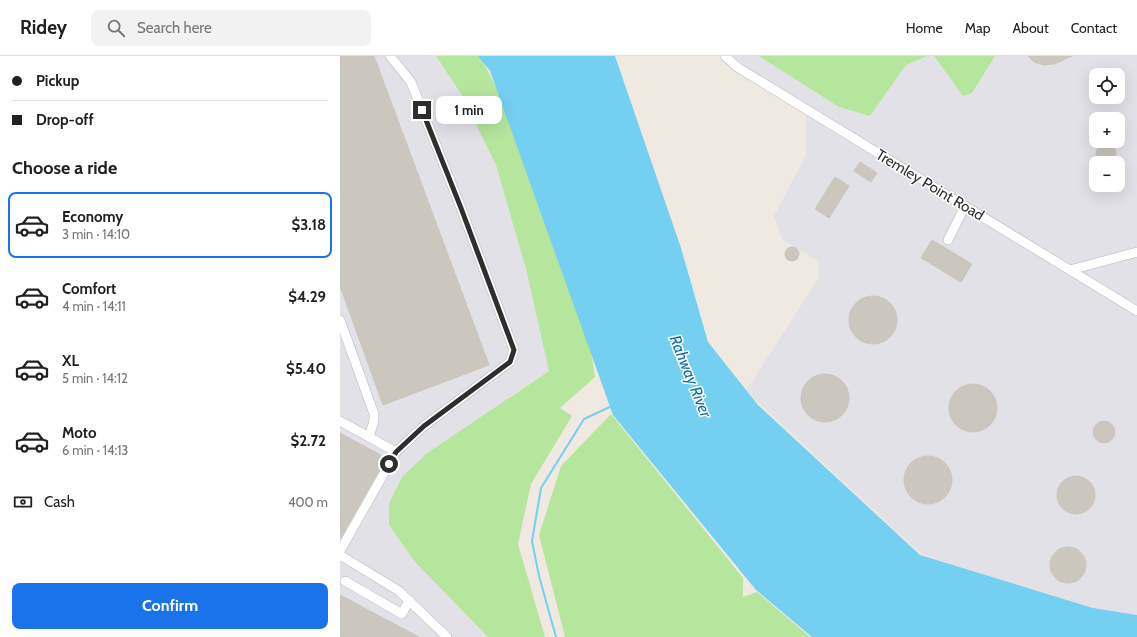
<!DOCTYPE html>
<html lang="en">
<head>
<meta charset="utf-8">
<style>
  :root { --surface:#fff; --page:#f2f2f2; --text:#202124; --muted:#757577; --line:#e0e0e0; --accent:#1a73e8 }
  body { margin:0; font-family:Cabin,sans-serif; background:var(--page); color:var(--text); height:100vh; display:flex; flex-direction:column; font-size:15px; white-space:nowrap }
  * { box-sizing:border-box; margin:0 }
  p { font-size:13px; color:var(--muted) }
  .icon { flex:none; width:22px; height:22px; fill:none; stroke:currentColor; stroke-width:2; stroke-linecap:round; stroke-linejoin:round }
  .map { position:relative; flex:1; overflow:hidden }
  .drawer { display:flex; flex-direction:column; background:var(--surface); width:340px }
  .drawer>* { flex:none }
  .banner { display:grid; align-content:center; height:88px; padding:0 12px; background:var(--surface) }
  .fabs { position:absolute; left:749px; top:12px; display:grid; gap:8px }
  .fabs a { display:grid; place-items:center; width:36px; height:36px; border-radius:8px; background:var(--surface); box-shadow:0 4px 16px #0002; font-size:20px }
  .end { position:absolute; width:18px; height:18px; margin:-9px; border:5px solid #2e2e2e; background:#fff; box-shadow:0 0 0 2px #fff }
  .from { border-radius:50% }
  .bubble { position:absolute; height:28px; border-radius:8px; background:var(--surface); box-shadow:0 4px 16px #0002; font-size:13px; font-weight:700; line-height:28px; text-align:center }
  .banner b { display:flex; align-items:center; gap:14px; height:38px; font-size:15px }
  .banner b+b { border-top:1px solid var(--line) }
  .banner i { width:10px; height:10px; background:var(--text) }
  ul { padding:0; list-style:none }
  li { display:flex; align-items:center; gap:12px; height:66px; margin:0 8px 6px; padding:0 4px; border:2px solid transparent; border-radius:8px }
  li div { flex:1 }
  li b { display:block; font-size:15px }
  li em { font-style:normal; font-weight:700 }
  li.active { border-color:var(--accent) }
  li>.icon { width:36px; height:36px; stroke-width:1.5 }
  h2 { padding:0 12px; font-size:18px; line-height:48px }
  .pay { display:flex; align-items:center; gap:10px; height:44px; padding:0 12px; font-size:15px }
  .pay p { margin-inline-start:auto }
  .cta { display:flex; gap:8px; margin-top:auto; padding:8px 12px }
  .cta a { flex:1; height:46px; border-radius:8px; background:var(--accent); color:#fff; font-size:16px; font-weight:700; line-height:46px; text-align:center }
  header { display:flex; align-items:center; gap:24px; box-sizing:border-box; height:56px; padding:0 20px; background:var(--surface); border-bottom:1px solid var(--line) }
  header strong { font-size:19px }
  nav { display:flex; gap:22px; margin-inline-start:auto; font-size:14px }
  .search { width:280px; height:36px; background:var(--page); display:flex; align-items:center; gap:10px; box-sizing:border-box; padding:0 14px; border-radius:8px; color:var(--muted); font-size:15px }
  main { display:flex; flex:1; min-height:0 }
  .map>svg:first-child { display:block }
  .industrial { fill:#e3e1e8; fill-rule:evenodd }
  .green { fill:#b6e59e }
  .water { fill:#75cff0 }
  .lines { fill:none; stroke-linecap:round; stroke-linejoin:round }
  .stream { stroke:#75cff0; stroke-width:2 }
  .building { fill:#cbc7bf; stroke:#cbc5ba }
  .minor-casing { stroke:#b4b7c1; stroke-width:10 }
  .minor { stroke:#fff; stroke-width:9 }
  .route { stroke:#2e2e2e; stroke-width:5 }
  .labels { text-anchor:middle; stroke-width:3; stroke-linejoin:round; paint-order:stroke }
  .street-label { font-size:15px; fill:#2e2e2e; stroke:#fff }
  .water-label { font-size:16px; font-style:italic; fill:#0d6fa3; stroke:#fff }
</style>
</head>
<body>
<header>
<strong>Ridey</strong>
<div class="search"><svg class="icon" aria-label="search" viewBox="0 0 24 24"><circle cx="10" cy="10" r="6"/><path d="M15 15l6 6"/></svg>Search here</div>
<nav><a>Home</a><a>Map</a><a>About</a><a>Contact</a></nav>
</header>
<main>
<section class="drawer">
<div class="banner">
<b><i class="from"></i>Pickup</b>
<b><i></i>Drop-off</b>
</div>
<h2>Choose a ride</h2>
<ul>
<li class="active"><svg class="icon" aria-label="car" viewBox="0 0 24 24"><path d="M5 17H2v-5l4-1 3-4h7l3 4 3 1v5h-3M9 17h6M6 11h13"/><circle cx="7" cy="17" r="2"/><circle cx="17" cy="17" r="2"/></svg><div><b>Economy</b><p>3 min · 14:10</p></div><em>$3.18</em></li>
<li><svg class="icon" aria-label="car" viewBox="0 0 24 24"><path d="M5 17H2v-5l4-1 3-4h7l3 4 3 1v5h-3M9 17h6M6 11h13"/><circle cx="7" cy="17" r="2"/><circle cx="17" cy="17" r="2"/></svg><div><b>Comfort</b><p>4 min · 14:11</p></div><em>$4.29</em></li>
<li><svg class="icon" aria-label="car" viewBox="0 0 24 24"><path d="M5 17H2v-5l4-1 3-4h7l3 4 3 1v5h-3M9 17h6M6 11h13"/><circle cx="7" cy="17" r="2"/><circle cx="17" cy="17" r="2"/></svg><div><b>XL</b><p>5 min · 14:12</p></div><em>$5.40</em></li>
<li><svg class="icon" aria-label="car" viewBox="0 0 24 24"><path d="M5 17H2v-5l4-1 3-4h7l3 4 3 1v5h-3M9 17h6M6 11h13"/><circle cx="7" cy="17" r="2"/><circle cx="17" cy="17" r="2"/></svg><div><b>Moto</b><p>6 min · 14:13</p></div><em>$2.72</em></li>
</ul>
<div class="pay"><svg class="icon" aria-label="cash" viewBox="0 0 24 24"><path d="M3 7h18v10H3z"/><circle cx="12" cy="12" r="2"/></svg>Cash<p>400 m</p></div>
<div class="cta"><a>Confirm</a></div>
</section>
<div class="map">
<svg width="797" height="581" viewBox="0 0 797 581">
  <rect width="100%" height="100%" fill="#efe9e1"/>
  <g class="industrial">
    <polygon points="0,0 96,0 121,38 156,109 186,213 209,315 170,340 49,469 75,506 148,581 0,581"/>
    <path d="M393,0H419L499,51L530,60L566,9L587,0H594L623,40L632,36L655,0H797V563L706,543L581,498L406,335L478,223L479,206L442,183L434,160L466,99V55ZM756,19H778V41H756ZM756,63H778V85H756ZM756,107H778V129H756Z"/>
  </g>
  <g class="green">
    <polygon points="96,0 140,0 209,134 248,275 255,321 220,352 232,360 191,428 178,488 205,581 148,581 75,506 49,469 49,447 62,421 86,398 209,315 186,213 156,109 121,38"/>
    <polygon points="419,0 587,0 566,9 530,60 499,51"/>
    <polygon points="594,0 655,0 632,37 623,40"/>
    <polygon points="271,358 403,522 403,541 417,536 470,581 225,581 199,479 221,410"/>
  </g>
  <polygon class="water" points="138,0 275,0 341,192 368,286 418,349 580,499 753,552 797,559 797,581 472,581 416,534 273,359 150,15"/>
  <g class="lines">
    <polyline class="stream" points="216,581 199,520 192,485 201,432 244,363 272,350"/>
  </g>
  <g class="building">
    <polygon points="0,0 34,0 149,309 43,349 0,230"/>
    <polygon points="688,0 732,0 714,8 704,9 694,6"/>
    <circle cx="766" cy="98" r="10"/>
    <polygon points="520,106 537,117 531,126 514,115"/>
    <polygon points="495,121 509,130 489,162 475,153"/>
    <polygon points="592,184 632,208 621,226 581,202"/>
    <circle cx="452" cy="198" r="7"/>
    <circle cx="533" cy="264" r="24"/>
    <circle cx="485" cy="342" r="24"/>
    <circle cx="633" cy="352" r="24"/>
    <circle cx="764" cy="376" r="11"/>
    <polygon points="0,377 46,402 0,483"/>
    <circle cx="588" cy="424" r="24"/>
    <circle cx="736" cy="439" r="19"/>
    <circle cx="728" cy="509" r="18"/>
    <polygon points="0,539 79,581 0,581"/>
  </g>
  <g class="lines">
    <defs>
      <g id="minor">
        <polyline points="385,0 397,11 797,255"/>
        <polyline points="608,184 625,150"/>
        <polyline points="730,214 797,196"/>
        <polyline points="0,264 34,358 34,365 29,381 0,365"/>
        <polyline points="29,381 56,396"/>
        <polyline points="0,495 56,396 84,370 170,306 174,294 121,152 71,26 50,0"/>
        <polyline points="0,499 59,535 107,581"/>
        <polyline points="5,525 62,558 69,544"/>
      </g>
    </defs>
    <use href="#minor" class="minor-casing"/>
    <use href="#minor" class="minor"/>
  </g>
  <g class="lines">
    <polyline class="route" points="49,408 56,396 84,370 170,306 174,294 121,152 82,54"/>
  </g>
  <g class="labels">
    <g class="street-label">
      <text transform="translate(590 129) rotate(31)" y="5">Tremley Point Road</text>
    </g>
    <g class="water-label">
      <text transform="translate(351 320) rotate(68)" y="6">Rahway River</text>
    </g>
  </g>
</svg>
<div class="fabs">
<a><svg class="icon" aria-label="locate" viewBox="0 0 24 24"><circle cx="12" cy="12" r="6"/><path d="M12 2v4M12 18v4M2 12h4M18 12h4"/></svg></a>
<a>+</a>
<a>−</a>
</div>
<i class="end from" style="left:49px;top:408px"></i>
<i class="end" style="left:82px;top:54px"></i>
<div class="bubble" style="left:96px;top:40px;width:66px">1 min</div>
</div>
</main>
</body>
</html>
